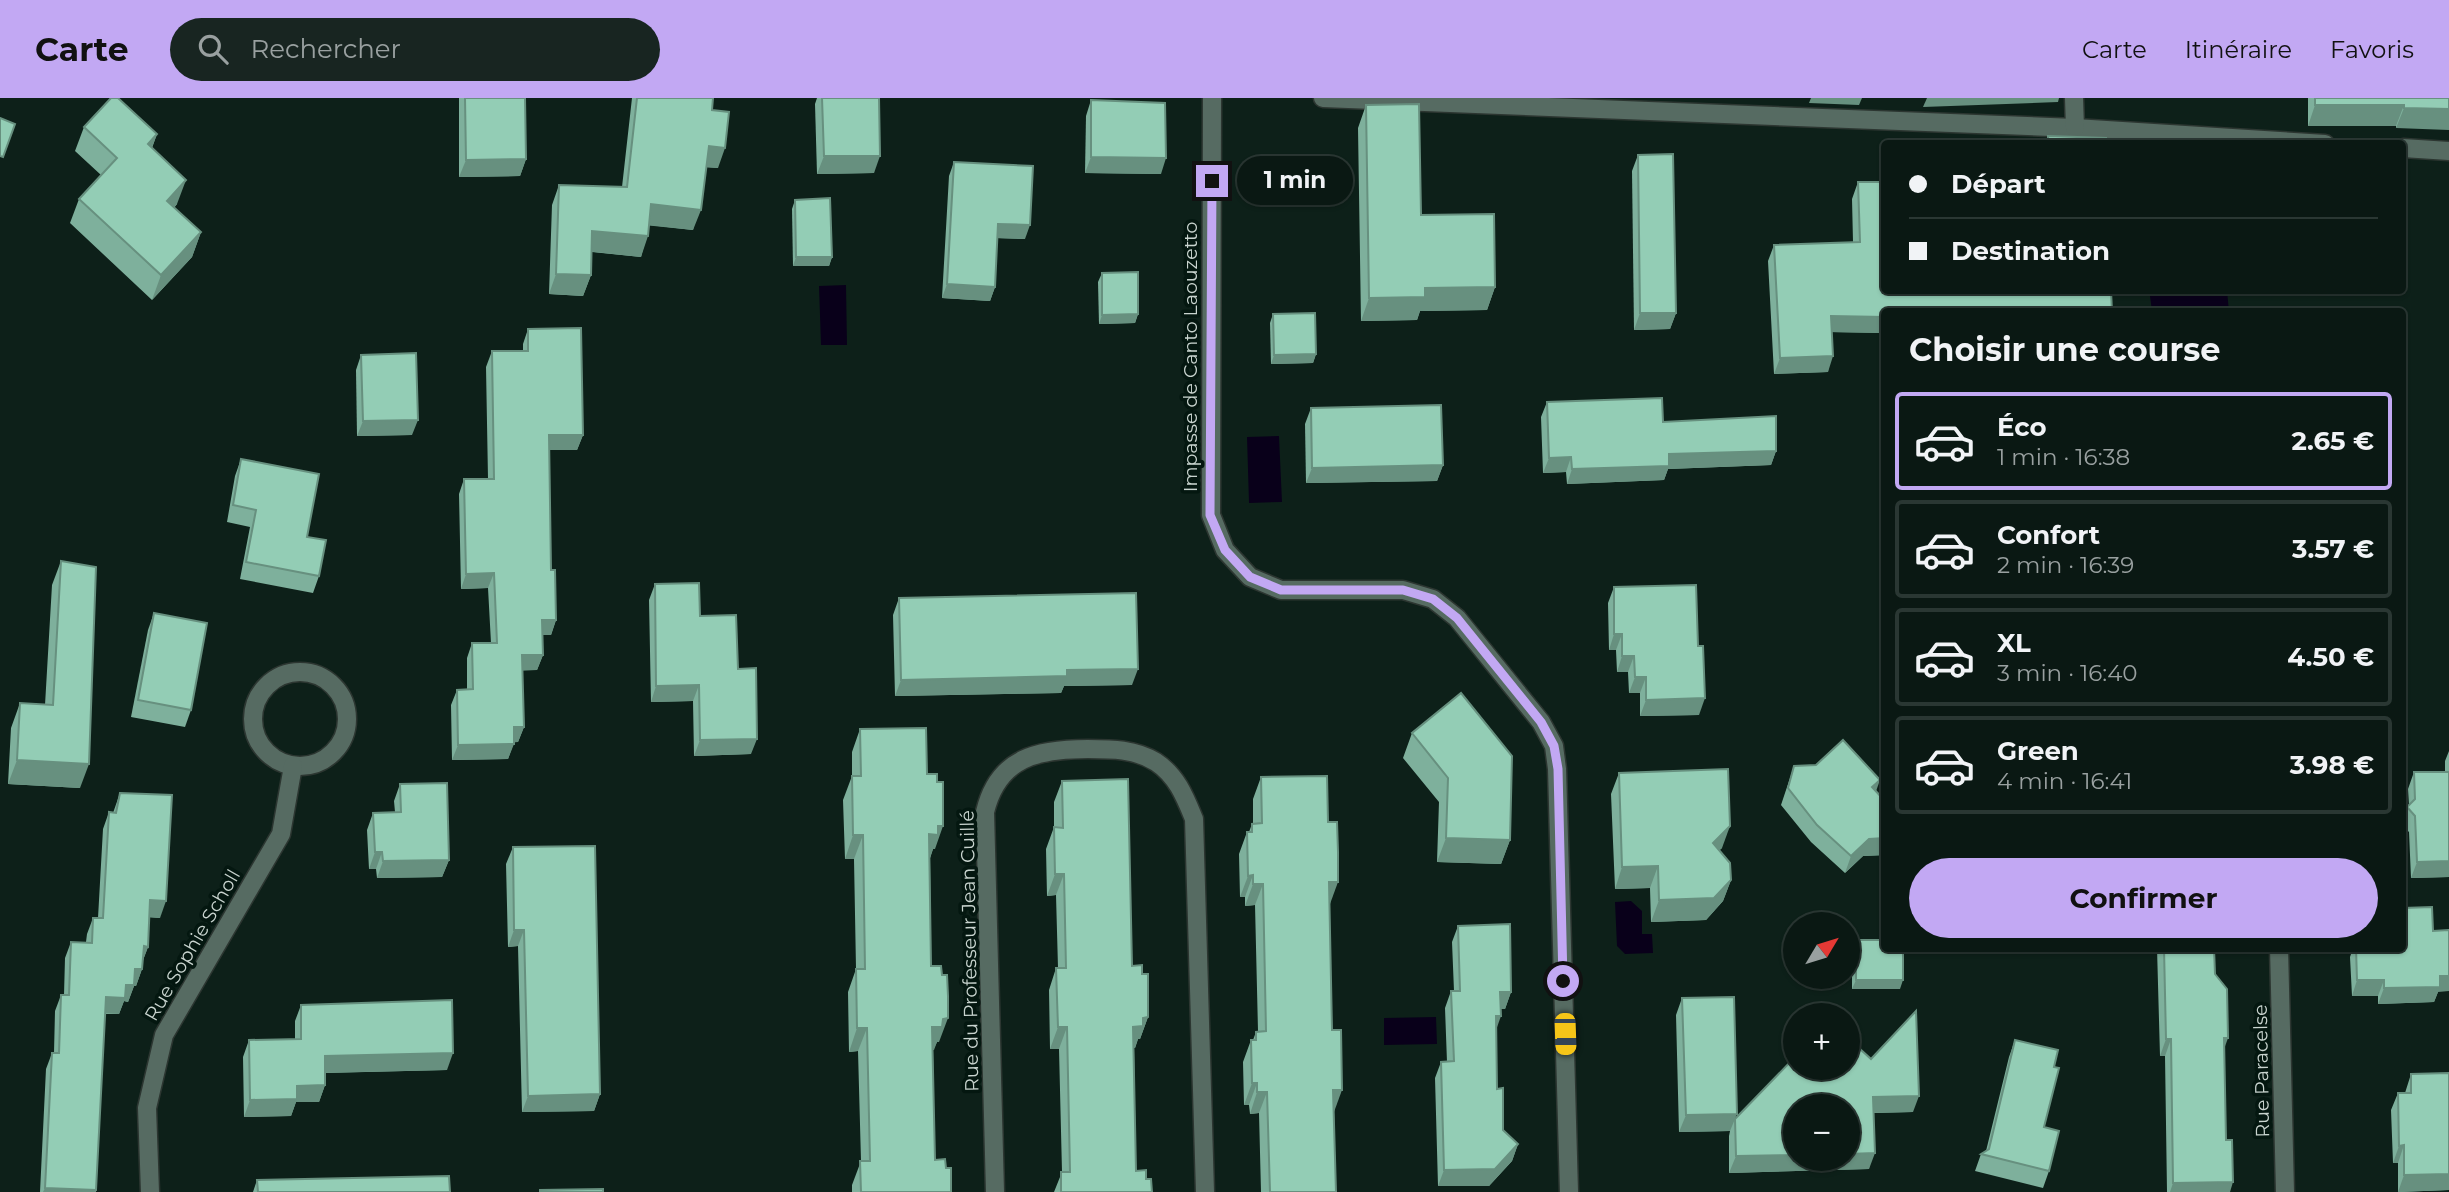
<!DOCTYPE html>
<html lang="fr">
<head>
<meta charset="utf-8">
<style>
  :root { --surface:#0a1813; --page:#182521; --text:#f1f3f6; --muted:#99a0a0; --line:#2a3733; --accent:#c2a8f3 }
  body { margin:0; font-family:Montserrat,sans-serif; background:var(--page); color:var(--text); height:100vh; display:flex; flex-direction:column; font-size:26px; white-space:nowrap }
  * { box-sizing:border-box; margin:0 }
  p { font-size:23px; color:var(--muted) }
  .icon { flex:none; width:38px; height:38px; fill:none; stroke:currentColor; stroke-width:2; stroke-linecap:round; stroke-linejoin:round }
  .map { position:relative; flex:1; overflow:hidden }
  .side { position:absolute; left:1881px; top:210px; width:525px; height:644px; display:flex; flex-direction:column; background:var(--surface); border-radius:7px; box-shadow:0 2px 5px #0004,0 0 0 2px var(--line) }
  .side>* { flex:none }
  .guide { position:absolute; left:1881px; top:42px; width:525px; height:154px; border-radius:7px; box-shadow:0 2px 5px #0004,0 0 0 2px var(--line); display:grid; align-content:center; height:154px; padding:0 28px; background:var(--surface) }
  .needle { width:46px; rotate:52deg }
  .fabs { position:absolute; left:1783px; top:814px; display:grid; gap:14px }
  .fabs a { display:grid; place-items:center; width:77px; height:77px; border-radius:50%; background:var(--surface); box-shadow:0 2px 5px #0004,0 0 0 2px var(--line); font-size:35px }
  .end { position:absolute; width:32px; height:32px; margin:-16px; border:9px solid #c2a8f3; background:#111; box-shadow:0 0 0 4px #111 }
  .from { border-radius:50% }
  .bubble { position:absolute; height:49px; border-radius:24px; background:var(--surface); box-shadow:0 2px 5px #0004,0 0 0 2px var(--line); font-size:23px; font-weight:700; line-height:49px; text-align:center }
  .car { position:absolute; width:21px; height:42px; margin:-21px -10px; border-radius:9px; box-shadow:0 0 5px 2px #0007; background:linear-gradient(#f5c518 24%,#345 0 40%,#f5c518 0 76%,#345 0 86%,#f5c518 0) }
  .guide b { display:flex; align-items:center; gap:24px; height:66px; font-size:26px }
  .guide b+b { border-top:2px solid var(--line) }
  .guide i { width:18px; height:18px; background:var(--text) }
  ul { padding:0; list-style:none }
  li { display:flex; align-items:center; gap:21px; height:98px; margin:0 14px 10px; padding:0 14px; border:4px solid var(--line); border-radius:7px }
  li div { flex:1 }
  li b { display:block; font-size:26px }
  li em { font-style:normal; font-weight:700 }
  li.selected { border-color:var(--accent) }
  li>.icon { width:63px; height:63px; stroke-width:1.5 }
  h2 { padding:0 28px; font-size:32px; line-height:84px }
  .button { display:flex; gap:14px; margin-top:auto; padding:14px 28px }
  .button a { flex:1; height:80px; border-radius:42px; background:var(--accent); color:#111; font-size:28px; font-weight:700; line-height:80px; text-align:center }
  header { display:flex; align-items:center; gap:42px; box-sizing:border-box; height:98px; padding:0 35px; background:var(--accent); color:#111 }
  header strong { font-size:33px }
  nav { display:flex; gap:38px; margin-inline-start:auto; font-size:24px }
  .search { width:490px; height:63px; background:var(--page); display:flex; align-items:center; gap:18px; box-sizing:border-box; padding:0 24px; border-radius:38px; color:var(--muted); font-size:26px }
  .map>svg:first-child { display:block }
  .water { fill:#09001a }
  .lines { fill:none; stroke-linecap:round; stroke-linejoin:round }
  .street-casing { stroke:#2c3631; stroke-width:21 }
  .street { stroke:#566b62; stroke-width:18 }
  .wall { fill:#7eb09c }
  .shaded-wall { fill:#67907f }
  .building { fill:#93cdb5; stroke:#67907f; stroke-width:2 }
  .route { stroke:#c2a8f3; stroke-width:9 }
  .labels { text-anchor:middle; stroke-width:7; stroke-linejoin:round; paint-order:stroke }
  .street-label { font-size:19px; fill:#c9d4cf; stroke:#041710 }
</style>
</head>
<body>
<header>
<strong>Carte</strong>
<div class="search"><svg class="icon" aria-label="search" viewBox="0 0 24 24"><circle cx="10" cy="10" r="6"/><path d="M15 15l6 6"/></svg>Rechercher</div>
<nav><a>Carte</a><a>Itinéraire</a><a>Favoris</a></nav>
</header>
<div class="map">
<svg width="2449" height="1094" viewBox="0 0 2449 1094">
  <rect width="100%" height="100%" fill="#0d2019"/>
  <g class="water">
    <polygon points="846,187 847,247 821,247 819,188"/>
    <polygon points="2207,193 2227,193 2229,213 2152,213 2150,198"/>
    <polygon points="1279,338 1282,404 1249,405 1247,339"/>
    <polygon points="1631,803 1642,813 1642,836 1652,836 1653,855 1625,856 1617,848 1615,804"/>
    <polygon points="1436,919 1437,946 1384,947 1384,920"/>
  </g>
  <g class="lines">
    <defs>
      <g id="street">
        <polyline points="1212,0 1211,417 1225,452 1250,479 1281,492 1403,492 1433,501 1457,520 1541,624 1554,648 1557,671 1569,1094"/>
        <polyline points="1323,0 2075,30 2325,46"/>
        <polyline points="2074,0 2075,30"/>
        <polyline points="2403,50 2449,53"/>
        <circle cx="300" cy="621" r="47"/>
        <polyline points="2279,850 2285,1094"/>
        <polyline points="150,1094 147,1010 164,937 281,736 293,668"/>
        <path d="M995,1094L985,714C998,659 1038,651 1088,651C1112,651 1135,651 1156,664C1177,678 1185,699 1194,721L1205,1094"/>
      </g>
    </defs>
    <use href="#street" class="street-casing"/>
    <use href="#street" class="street"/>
  </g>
  <g class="wall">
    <polygon points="459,0 525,0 526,61 520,78 459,79"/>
    <polygon points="632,0 713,0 712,12 718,70 706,69 693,132 649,127 641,159 592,154 591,177 583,198 549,196 552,107 559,87 622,89"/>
    <polygon points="817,0 879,0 874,75 817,76 815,6"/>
    <polygon points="2308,0 2449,0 2396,30 2396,28 2308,28"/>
    <polygon points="1091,2 1161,76 1085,75 1086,18"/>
    <polygon points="1366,7 1421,117 1495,189 1487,212 1420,213 1417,222 1361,223 1358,30"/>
    <polygon points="84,29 157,36 152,50 177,106 174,110 201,134 192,159 152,202 70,125 79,101 101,77 75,53"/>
    <polygon points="1638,57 1676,215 1670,231 1634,232 1632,73"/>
    <polygon points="954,64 1025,141 997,140 995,189 990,203 942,200 949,78"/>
    <polygon points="1858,84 1885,214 1885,235 1832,234 1828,274 1774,276 1768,163 1774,147 1853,144 1852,101"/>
    <polygon points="795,102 832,159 829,168 793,168 792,111"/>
    <polygon points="1102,175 1138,216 1135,225 1099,226 1098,184"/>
    <polygon points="1273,216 1316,256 1313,265 1271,266 1270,225"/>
    <polygon points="528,231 583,337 577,352 549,352 551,472 556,522 551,537 542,537 543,557 537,572 522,572 524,629 518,644 514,644 508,661 452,662 451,607 457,592 467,591 467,560 472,545 491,545 488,490 461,491 459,396 464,381 488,381 486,269 492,253 523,253 523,246"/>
    <polygon points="361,257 412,337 357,338 356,272"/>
    <polygon points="1547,304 1776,353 1771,367 1668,371 1664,382 1567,386 1566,374 1543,375 1541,319"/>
    <polygon points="1311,310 1443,367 1437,383 1306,385 1305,326"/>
    <polygon points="241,361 307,439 319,478 313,495 240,481 250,429 227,424 235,378"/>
    <polygon points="61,463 80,690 8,686 11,630 20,605 45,607 52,487"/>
    <polygon points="655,486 700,518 738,571 751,656 694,658 693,603 651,604 649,502"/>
    <polygon points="1614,489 1699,617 1640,618 1640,595 1629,595 1628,574 1617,574 1616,552 1609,552 1608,505"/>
    <polygon points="899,500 1132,587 1064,588 1061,595 895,598 893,517"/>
    <polygon points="154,515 191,612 185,629 131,619 148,532"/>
    <polygon points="860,631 927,676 935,751 933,751 930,760 931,868 939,944 937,944 933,952 935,1062 946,1070 951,1094 852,1094 852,1087 861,1063 858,953 849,954 848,894 856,871 854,761 845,761 843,702 852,678 852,654"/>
    <polygon points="1412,635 1510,742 1501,766 1437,764 1439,704 1403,660"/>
    <polygon points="2449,653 2449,779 2411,780 2409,734 2403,728 2403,721 2407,709 2409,707 2408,691 2414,674 2445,674 2445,663"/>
    <polygon points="1794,668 1876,693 1885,703 1885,757 1863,758 1845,775 1811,744 1781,707"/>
    <polygon points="1619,675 1722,750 1719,752 1731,782 1723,803 1706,822 1651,824 1650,790 1615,791 1611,696"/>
    <polygon points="1261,679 1330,806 1329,806 1336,1094 1261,1094 1259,1015 1250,1016 1249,1007 1244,1007 1243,964 1251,942 1253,942 1256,934 1258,933 1255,807 1245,808 1245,799 1240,799 1239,756 1247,734 1249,734 1252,726 1253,726 1253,701"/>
    <polygon points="1062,683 1132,868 1142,876 1148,919 1140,941 1138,941 1135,950 1134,950 1136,1073 1146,1081 1152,1094 1054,1094 1062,1074 1059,951 1050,951 1049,892 1056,870 1058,870 1056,797 1047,798 1046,751 1054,729 1054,704"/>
    <polygon points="400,686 449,762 442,779 377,780 376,771 369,771 367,732 373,715 395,714 394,703"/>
    <polygon points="120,695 160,820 149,819 148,849 143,862 142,871 136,888 134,888 128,904 124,903 119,916 105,916 96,1094 40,1094 46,971 52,955 54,955 55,913 61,897 64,897 65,860 71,844 86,844 87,836 93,820 98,820 103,731 109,714 113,715"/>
    <polygon points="513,749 600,996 594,1013 522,1014 518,848 508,849 506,766"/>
    <polygon points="1458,828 1511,894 1505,911 1501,911 1496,931 1497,991 1503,1032 1518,1046 1512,1063 1489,1088 1438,1088 1435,980 1441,964 1447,964 1445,910 1451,893 1454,893 1452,844"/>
    <polygon points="2433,833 2438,894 2434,904 2378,906 2378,898 2352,898 2350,859 2353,850 2403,850"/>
    <polygon points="1856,842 1900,891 1852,891 1852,851"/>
    <polygon points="2157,850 2214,850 2215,876 2224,951 2226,1042 2230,1094 2167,1094 2165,958 2160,958"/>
    <polygon points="1682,900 1735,1021 1796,958 1913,1014 1874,1015 1869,1071 1729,1075 1729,1038 1730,1033 1679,1034 1676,917"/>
    <polygon points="301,907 447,972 325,975 325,987 319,1004 296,1004 291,1018 244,1019 243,959 249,942 295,941 295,923"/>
    <polygon points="2015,942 2054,969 2044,1029 2049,1073 2043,1090 1975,1073 1981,1056 1986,1053 2009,959"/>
    <polygon points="2449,975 2449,1092 2398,1094 2398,1065 2393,1065 2391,1012 2398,995 2405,995 2411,976"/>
    <polygon points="257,1082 450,1094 253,1094"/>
  </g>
  <g class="shaded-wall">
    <polygon points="1811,0 1862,0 1859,7 1809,5"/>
    <polygon points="1927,0 2059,0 2058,4 1923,9"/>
    <polygon points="2315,7 2404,7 2396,28 2308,28"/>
    <polygon points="2404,10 2449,11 2449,32 2396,30"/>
    <polygon points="157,36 148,60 148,46"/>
    <polygon points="709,48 725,50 718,70 701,69"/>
    <polygon points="824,58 880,58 874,75 817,76"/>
    <polygon points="1091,59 1166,60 1161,76 1085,75"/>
    <polygon points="526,61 520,78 459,79 466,62"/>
    <polygon points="186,82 177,106 158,127 167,103"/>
    <polygon points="651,106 701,112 693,132 644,127"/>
    <polygon points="998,126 1030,127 1025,141 993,140"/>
    <polygon points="592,133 648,138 641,159 585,153"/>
    <polygon points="201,134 192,159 152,202 161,177"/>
    <polygon points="796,159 832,159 829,168 793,168"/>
    <polygon points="556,176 591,177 583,198 549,196"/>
    <polygon points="947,186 995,189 990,203 942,200"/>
    <polygon points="1495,189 1487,212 1420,213 1417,222 1361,223 1369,200 1425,190"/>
    <polygon points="1640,215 1676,215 1670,231 1634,232"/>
    <polygon points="1138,216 1135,225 1099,226 1102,217"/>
    <polygon points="1831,218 1885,219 1885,235 1825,234"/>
    <polygon points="1316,256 1313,265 1271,266 1274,257"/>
    <polygon points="1833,258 1828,274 1774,276 1780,260"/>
    <polygon points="418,322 412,337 357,338 363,323"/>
    <polygon points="549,337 583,337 577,352 543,352"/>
    <polygon points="1776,353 1771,367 1668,371 1664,382 1567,386 1572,371 1669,356"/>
    <polygon points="1571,359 1566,374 1543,375 1549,360"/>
    <polygon points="1443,367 1437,383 1306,385 1312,370"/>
    <polygon points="494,475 488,490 461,491 466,476"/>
    <polygon points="542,522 556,522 551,537 536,537"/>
    <polygon points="1614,536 1622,536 1616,552 1609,552"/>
    <polygon points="522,557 543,557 537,572 516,573"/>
    <polygon points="1622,558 1634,558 1628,574 1617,574"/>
    <polygon points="1138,571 1132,587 1064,588 1061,595 895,598 901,582 1067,572"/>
    <polygon points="1635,579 1646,579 1640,595 1629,595"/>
    <polygon points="699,587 693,603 651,604 656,588"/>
    <polygon points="1705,600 1699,617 1640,618 1646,602"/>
    <polygon points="514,629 524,629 518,644 508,645"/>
    <polygon points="757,641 751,656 694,658 700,642"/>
    <polygon points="514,646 508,661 452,662 458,647"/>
    <polygon points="17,662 89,666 80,690 8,686"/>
    <polygon points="1880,682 1874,699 1872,689"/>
    <polygon points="938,728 943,728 935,751 933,751 930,760 929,736"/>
    <polygon points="1730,728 1722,750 1705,767 1713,745"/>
    <polygon points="853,737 863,737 854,761 845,761"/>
    <polygon points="1446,740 1510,742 1501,766 1437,764"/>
    <polygon points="1885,740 1885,757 1863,758 1845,775 1851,758 1869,741"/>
    <polygon points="375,754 382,754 376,771 369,771"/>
    <polygon points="449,762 442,779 377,780 383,763"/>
    <polygon points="2449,763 2449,779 2411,780 2417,764"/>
    <polygon points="1658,768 1650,790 1615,791 1622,769"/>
    <polygon points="1055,776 1064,776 1056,797 1047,798"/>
    <polygon points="1253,777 1245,799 1240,799 1248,778"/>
    <polygon points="1731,782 1723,803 1706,822 1651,824 1659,802"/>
    <polygon points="1329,784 1338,784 1330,806 1321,806"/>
    <polygon points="1253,786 1263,786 1255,807 1245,808"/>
    <polygon points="150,802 166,803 160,820 144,819"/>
    <polygon points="514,832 524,832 518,848 508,849"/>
    <polygon points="144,848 148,849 142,865"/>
    <polygon points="135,871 142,871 136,888 134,888 128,904 124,903 119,916 100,915 106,899 126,887"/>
    <polygon points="2440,878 2449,878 2449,893 2438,894 2434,904 2378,906 2384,890"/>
    <polygon points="1856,882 1903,882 1900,891 1852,891"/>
    <polygon points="2357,882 2384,882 2378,898 2352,898"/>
    <polygon points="1500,894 1511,894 1505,911 1494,911"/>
    <polygon points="1496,918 1501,918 1495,935"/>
    <polygon points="1148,919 1140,941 1138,941 1135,950 1125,950 1133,929 1143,920"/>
    <polygon points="948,920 939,944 937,944 934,952 924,953 932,929 943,921"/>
    <polygon points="1058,929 1067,929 1059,951 1050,951"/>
    <polygon points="857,930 867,930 858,953 849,954"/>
    <polygon points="2224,940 2228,940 2222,957"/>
    <polygon points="2166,941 2171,941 2165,958 2160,958"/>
    <polygon points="453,955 447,972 319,975 325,958"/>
    <polygon points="1252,985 1257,985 1249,1007 1244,1007"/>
    <polygon points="325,987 319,1004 296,1004 291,1018 244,1019 250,1002 297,988"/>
    <polygon points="1333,992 1342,992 1334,1014 1325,1013"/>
    <polygon points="1257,994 1267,994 1259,1015 1250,1016"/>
    <polygon points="600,996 594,1013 522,1014 528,998"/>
    <polygon points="1919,998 1913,1014 1867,1015 1873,999"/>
    <polygon points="1737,1016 1730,1033 1679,1034 1686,1017"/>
    <polygon points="1518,1046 1512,1063 1489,1088 1438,1088 1444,1072"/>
    <polygon points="2404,1047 2398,1065 2393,1065 2399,1048"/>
    <polygon points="1875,1055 1869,1071 1729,1075 1736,1058 1796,1057 1796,1060 1848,1060 1848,1056"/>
    <polygon points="2449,1076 2449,1092 2398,1094 2404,1077"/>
    <polygon points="2233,1084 2230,1094 2170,1094 2173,1085"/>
    <polygon points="45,1090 96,1092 96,1094 43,1094"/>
  </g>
  <g class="building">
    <polygon points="111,0 118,0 157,36 148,46 186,82 167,103 201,134 161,177 79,101 117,60 84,29"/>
    <polygon points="465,0 525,0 526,61 466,62"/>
    <polygon points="637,0 713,0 712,12 729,14 725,50 709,48 701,112 651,106 648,138 592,133 591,177 556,176 559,87 627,89"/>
    <polygon points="822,0 879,0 880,58 824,58"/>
    <polygon points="2315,0 2449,0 2449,11 2404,10 2404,7 2315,7"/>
    <polygon points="1091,2 1165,5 1166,60 1091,59"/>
    <polygon points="1419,6 1421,117 1494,116 1495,189 1425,190 1425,199 1369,200 1366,7"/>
    <polygon points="0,20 15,26 3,59 0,58"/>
    <polygon points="2048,38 2106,40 2106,46 2048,46"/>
    <polygon points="1673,56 1676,215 1640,215 1638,57"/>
    <polygon points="954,64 1033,68 1030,127 998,126 995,189 947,186"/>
    <polygon points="1858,84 1885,84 1885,192 2111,192 2112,214 1885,214 1885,219 1831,218 1833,258 1780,260 1774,147 1860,144"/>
    <polygon points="830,100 832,159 796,159 795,102"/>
    <polygon points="1138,174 1138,216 1102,217 1102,175"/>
    <polygon points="1315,215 1316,256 1274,257 1273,216"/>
    <polygon points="581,230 583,337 549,337 551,472 555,472 556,522 542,522 543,557 522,557 524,629 514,629 514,646 458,647 457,592 473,591 472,545 497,545 494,475 466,476 464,381 494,381 492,253 528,253 528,231"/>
    <polygon points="416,255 418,322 363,323 361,257"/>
    <polygon points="1662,300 1663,324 1776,318 1776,353 1669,356 1669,368 1572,371 1571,359 1549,360 1547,304"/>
    <polygon points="1441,307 1443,367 1312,370 1311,310"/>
    <polygon points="241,361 319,376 307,439 326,442 319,478 246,464 256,412 233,407"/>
    <polygon points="61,463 96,469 89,666 17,662 20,605 53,607"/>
    <polygon points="699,485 700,518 736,517 738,571 756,570 757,641 700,642 699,587 656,588 655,486"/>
    <polygon points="1696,487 1698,548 1703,548 1705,600 1646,602 1646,579 1635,579 1634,558 1622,558 1622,536 1614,536 1614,489"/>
    <polygon points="1136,495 1138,571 1067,572 1067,578 901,582 899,500"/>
    <polygon points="154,515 207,525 191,612 138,602"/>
    <polygon points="1461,595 1512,658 1510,742 1446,740 1448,680 1412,635"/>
    <polygon points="926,630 927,676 937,676 937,684 943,684 943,728 938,728 938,737 929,736 931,868 941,868 942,877 947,877 948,898 948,920 943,921 942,929 932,929 935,1062 945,1061 946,1070 951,1070 951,1094 861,1094 860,1063 870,1063 867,930 857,930 856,871 865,871 863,737 853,737 852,678 861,678 860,631"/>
    <polygon points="1843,642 1880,682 1872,689 1885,703 1885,740 1869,741 1851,758 1817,727 1788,690 1794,668 1816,667"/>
    <polygon points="1728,671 1730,728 1713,745 1730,765 1731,782 1714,800 1659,802 1658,768 1622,769 1619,675"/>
    <polygon points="2414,674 2449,674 2449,763 2417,764 2415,718 2407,709 2415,701"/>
    <polygon points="1327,678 1328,724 1337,724 1338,754 1338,784 1329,784 1332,932 1341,932 1342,992 1333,992 1336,1094 1270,1094 1267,994 1257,994 1257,985 1252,985 1251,942 1256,942 1256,934 1266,933 1263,786 1253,786 1253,777 1248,778 1247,734 1252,734 1252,726 1262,725 1261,679"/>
    <polygon points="1128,681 1132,868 1142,867 1142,876 1148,876 1148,919 1143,920 1143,928 1133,929 1136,1073 1146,1072 1146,1081 1151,1081 1152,1094 1061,1094 1061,1074 1070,1074 1067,929 1058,929 1056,870 1066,870 1064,776 1055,776 1054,729 1063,730 1062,683"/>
    <polygon points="447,685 449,762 383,763 382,754 375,754 373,715 401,714 400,686"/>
    <polygon points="120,695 172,697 166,803 150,802 148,849 144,848 142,871 135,871 134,887 126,887 125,900 106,899 96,1092 45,1090 52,955 59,955 61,897 69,897 71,844 92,845 93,820 103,820 109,714 116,715"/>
    <polygon points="595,748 600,996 528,998 524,832 514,832 513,749"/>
    <polygon points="2432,809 2433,833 2449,832 2449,878 2440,878 2440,889 2384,890 2384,882 2357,882 2356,850 2403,850 2403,810"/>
    <polygon points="1510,826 1511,894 1500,894 1501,918 1496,918 1497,991 1503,990 1503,1032 1518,1046 1495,1071 1444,1072 1441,964 1454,963 1451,893 1460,893 1458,828"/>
    <polygon points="1856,842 1885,842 1885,850 1903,850 1903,882 1856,882"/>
    <polygon points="2164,850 2214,850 2215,876 2227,891 2228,940 2224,940 2226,1042 2232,1042 2233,1084 2173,1085 2171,941 2166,941"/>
    <polygon points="1734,899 1737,1016 1686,1017 1682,900"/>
    <polygon points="452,902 453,955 325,958 325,987 297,988 297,1001 250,1002 249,942 301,941 301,907"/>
    <polygon points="1916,913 1919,998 1873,999 1875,1055 1848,1056 1848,1008 1796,1008 1796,1057 1736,1058 1735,1021 1796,958 1796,970 1848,970 1848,940 1871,961"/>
    <polygon points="2015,942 2058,952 2054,969 2059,970 2044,1029 2059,1033 2049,1073 1981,1056 1989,1051"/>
    <polygon points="2449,975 2449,1076 2404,1077 2404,1047 2399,1048 2398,995 2411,995 2411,976"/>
    <polygon points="449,1078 450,1094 258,1094 257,1082"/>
    <polygon points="603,1091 603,1094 540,1094 540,1092"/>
  </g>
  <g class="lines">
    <polyline class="route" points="1212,83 1210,417 1225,452 1250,479 1281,492 1403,492 1433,501 1457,520 1541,624 1554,648 1558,671 1563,883"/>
  </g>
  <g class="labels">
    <g class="street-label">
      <text transform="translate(1190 259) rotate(-90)" y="7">Impasse de Canto Laouzetto</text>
      <text transform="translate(192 847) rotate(-60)" y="7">Rue Sophie Scholl</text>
      <text transform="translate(969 853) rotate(-91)" y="7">Rue du Professeur Jean Cuillé</text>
      <text transform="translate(2261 973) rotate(-91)" y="7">Rue Paracelse</text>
    </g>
  </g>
</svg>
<div class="fabs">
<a><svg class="needle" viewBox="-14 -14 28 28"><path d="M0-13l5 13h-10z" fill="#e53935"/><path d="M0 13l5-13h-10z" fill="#99a0a0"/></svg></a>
<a>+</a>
<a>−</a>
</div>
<i class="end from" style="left:1563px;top:883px"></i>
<i class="end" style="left:1212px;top:83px"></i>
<div class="bubble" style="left:1237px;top:58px;width:116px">1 min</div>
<i class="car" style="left:1565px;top:936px;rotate:178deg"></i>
<div class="guide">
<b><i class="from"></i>Départ</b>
<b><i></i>Destination</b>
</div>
<section class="side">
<h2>Choisir une course</h2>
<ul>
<li class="selected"><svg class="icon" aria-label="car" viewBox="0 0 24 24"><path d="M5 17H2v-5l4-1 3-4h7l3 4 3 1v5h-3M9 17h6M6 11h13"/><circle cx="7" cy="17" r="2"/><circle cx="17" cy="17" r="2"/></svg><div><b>Éco</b><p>1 min · 16:38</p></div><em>2.65 €</em></li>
<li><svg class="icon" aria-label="car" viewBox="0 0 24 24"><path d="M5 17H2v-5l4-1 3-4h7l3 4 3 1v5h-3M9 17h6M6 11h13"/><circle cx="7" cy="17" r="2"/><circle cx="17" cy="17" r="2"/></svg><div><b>Confort</b><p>2 min · 16:39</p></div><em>3.57 €</em></li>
<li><svg class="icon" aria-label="car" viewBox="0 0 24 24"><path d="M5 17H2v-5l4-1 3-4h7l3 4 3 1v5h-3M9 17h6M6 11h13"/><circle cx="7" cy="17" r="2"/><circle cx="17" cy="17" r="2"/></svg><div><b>XL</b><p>3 min · 16:40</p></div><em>4.50 €</em></li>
<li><svg class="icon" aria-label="car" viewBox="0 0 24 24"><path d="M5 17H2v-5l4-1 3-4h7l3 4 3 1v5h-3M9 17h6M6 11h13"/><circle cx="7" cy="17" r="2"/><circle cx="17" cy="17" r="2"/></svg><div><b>Green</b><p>4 min · 16:41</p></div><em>3.98 €</em></li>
</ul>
<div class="button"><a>Confirmer</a></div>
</section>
</div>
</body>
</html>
